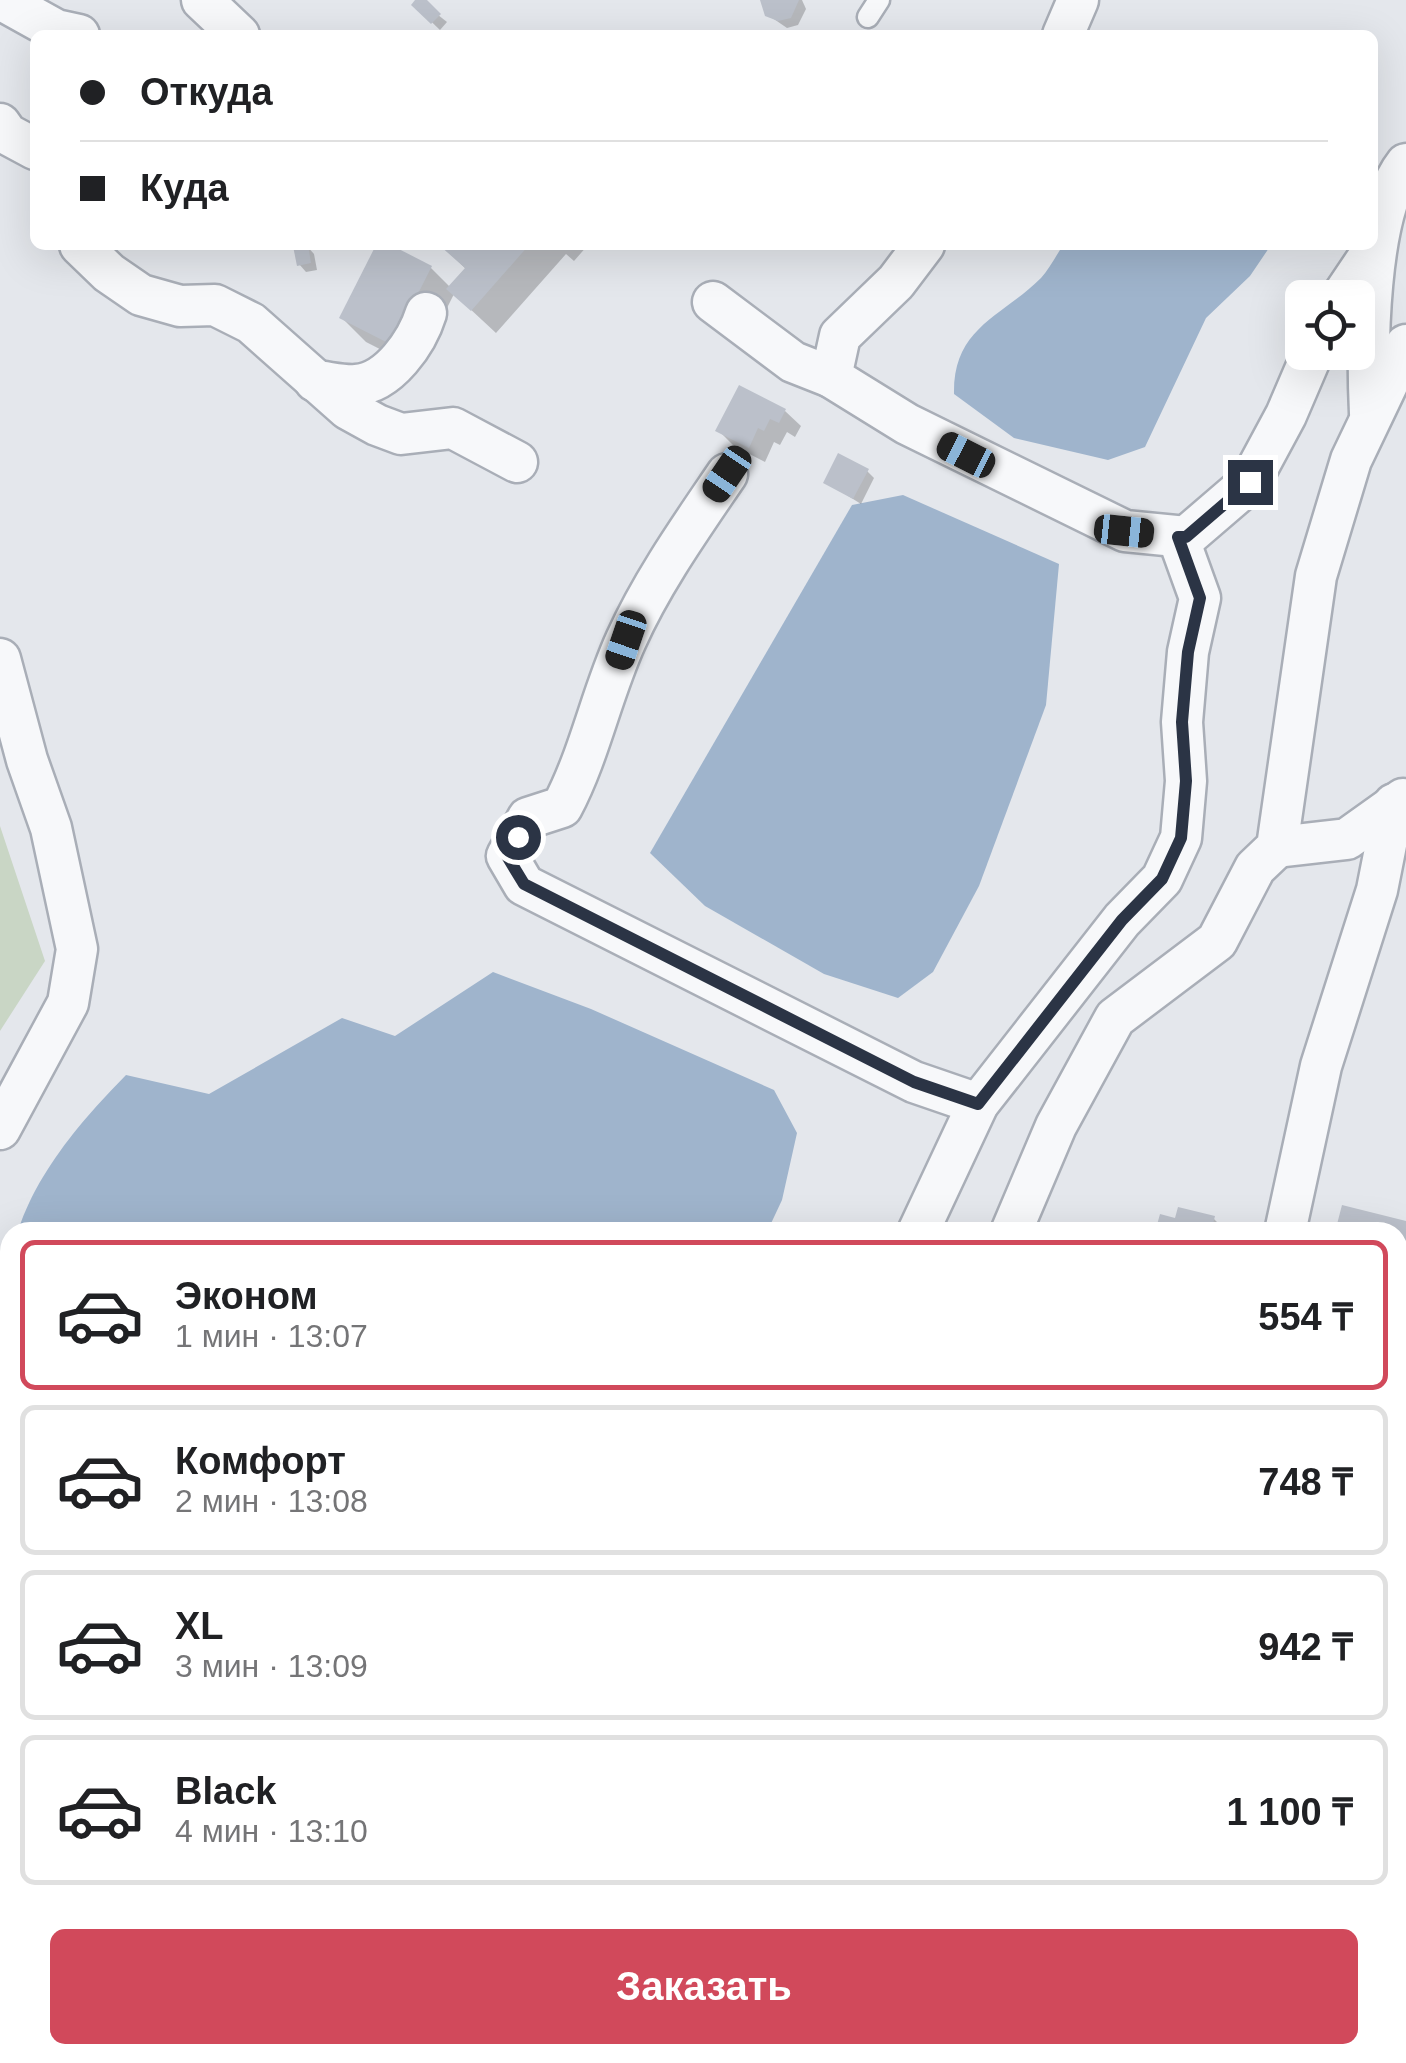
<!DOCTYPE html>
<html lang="ru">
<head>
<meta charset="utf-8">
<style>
  :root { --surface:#fff; --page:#f6f6f6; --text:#202124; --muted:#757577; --line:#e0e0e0; --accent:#d1495b }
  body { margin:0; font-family:Arial,sans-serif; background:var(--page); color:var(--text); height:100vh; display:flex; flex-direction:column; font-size:38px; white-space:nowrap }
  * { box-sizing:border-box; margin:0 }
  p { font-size:32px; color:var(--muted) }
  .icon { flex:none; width:55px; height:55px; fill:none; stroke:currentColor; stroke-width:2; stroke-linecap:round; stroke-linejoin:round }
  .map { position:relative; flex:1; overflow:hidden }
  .drawer { position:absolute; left:0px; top:1222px; width:1408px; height:842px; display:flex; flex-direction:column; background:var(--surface); border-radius:30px 30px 0 0; box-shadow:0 10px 40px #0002 }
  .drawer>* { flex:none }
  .top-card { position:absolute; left:30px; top:30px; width:1348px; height:220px; border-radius:15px; box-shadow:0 10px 40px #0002; display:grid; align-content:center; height:220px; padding:0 50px; background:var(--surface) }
  .fabs { position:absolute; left:1285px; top:280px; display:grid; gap:20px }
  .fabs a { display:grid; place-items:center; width:90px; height:90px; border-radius:15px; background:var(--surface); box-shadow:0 10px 40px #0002; font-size:50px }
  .end { position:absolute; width:45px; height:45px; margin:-22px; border:12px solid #2b3445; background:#fff; box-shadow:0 0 0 5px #fff }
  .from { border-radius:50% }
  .car { position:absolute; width:30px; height:60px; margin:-30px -15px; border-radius:12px; box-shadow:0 0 8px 2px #0007; background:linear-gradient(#222 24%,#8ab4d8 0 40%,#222 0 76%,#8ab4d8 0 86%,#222 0) }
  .top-card b { display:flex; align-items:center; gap:35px; height:95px; font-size:38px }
  .top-card b+b { border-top:2px solid var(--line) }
  .top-card i { width:25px; height:25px; background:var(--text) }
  ul { padding:18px 0 0; list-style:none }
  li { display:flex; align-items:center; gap:30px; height:150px; margin:0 20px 15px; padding:0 30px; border:5px solid var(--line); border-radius:15px }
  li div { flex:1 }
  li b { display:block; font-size:38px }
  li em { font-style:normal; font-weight:700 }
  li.active { border-color:var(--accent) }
  li>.icon { width:90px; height:90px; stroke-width:1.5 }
  .button { display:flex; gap:20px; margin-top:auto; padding:20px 50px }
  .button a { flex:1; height:115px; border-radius:15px; background:var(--accent); color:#fff; font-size:40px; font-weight:700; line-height:115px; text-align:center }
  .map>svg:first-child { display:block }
  .green { fill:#c9d6c5 }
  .water { fill:#9fb4cc }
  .shadow { fill:#0003 }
  .building { fill:#bbc0ca }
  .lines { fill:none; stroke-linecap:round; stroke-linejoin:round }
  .lane-casing { stroke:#a9aeb7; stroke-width:25 }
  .street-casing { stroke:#a9aeb7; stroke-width:45 }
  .lane { stroke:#f7f8fa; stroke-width:20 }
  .street { stroke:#f7f8fa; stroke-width:40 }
  .route { stroke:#2b3445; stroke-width:12 }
</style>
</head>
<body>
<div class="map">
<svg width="1406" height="2063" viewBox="0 0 1406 2063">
  <rect width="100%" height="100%" fill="#e4e7ec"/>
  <polygon class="green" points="0,826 45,961 0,1031"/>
  <g class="water">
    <path d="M1063,245H1271L1250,276L1206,318L1145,447L1108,460L1014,438L954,394C953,327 1002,317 1041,278C1049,269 1056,256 1063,245Z"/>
    <polygon points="903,495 1059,564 1046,705 979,886 933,972 898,998 824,974 705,906 650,853 852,505"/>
    <path d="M493,972L591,1009L774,1090L797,1133L782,1200L767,1232H10V1305C0,1214 68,1134 126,1075L209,1094L342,1018L395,1036Z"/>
  </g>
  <g class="shadow">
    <polygon points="419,0 447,22 440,30 414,5"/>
    <polygon points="763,0 802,0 806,9 798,25 787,28 768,15"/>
    <polygon points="379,245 431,268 451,288 467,270 441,245 588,245 574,261 566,254 496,333 454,294 417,368 366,342 342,318"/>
    <polygon points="307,246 314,254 317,270 306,272 299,264"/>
    <polygon points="785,411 801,426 795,437 787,432 780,445 774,442 765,462 734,446 719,431"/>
    <polygon points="867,471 874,478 861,504 826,482"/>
    <polygon points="1343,1208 1406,1224 1398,1376 1398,1232 1337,1232"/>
    <polygon points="1161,1217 1177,1221 1214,1219 1227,1232 1157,1232"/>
    <polygon points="1398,1514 1406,1516 1406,1564 1398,1562"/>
    <polygon points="1019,2055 1052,2055 1049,2063 1015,2063"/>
    <polygon points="1100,2055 1157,2055 1153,2063 1097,2063"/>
  </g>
  <g class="building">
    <polygon points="415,0 427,0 441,14 431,24 411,5"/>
    <polygon points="760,0 799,0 791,18 778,21 765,16"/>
    <polygon points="300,245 308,245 311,263 297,266 293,246"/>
    <polygon points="376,245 391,245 432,266 392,345 339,318"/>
    <polygon points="439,245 529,245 471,311 446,289 465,268"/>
    <polygon points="739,385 786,409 779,423 770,419 764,431 758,428 749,448 715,431"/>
    <polygon points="838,453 869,469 853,499 823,483"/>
    <polygon points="1342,1205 1406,1221 1406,1356 1398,1354 1398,1232 1335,1232"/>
    <polygon points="1178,1207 1215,1216 1211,1232 1155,1232 1160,1214 1175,1218"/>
    <polygon points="1398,1511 1406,1513 1406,1548 1398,1546"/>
    <polygon points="1097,2055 1134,2055 1131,2063 1094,2063"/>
  </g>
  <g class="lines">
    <defs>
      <polyline id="lane" points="868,17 879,0"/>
      <g id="street">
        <polyline points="2,0 56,30 79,35"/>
        <polyline points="202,0 239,35"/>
        <polyline points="1063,35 1078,0"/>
        <polyline points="0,124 7,134 35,149"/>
        <polyline points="80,245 109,273 141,295 180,306 215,305 251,323 348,409 377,425 401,434 453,428 517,462"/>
        <polyline points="924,245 896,282 840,336 831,377 907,424 1125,531 1186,537 1250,482 1286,415 1313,352"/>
        <polyline points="1341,298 1376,246"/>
        <polyline points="713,302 793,362 831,377"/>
        <path d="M315,381C328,382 343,386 356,385C389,383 417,342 426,313"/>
        <path d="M1370,413C1367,351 1367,213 1406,164"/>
        <path d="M727,474C691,527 652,582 626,640C601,695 590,754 562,807L528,818L507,856L524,885L914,1082L978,1104"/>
        <polyline points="0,659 27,760 51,828 77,949 68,1003 0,1129"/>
        <polyline points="1277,847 1347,839 1403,799"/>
        <polyline points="918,1232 978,1104 1122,920 1162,879 1181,838 1186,781 1182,722 1188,652 1200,598 1178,537"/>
        <polyline points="1011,1232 1056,1126 1115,1018 1217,941 1255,868 1277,847 1316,576 1351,460 1406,345"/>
        <polyline points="1285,1232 1321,1066 1377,890 1394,804"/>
        <polyline points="1398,1371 1406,1373"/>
        <polyline points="0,1427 10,1432"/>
        <polyline points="0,1962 10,1978"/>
        <polyline points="52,2055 56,2063"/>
        <polyline points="691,2055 693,2063"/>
        <polyline points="830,2055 857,2063"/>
        <polyline points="221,2063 230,2055"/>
      </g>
    </defs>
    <use href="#lane" class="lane-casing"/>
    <use href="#street" class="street-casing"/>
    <use href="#lane" class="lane"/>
    <use href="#street" class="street"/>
  </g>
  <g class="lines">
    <polyline class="route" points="518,837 507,856 524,884 914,1082 978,1104 1122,920 1162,879 1181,838 1186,781 1182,722 1188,652 1200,598 1178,537 1186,537 1250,482"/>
  </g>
</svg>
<div class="fabs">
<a><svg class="icon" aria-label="locate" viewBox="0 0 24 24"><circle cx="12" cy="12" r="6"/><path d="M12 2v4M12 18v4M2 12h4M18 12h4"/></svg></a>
</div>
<i class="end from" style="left:518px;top:837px"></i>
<i class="end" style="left:1250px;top:482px"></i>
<i class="car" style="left:966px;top:455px;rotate:297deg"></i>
<i class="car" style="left:727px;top:474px;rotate:214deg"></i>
<i class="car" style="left:1124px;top:531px;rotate:96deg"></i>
<i class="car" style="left:626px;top:640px;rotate:199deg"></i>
<div class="top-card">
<b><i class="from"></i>Откуда</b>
<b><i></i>Куда</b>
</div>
<section class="drawer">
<ul>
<li class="active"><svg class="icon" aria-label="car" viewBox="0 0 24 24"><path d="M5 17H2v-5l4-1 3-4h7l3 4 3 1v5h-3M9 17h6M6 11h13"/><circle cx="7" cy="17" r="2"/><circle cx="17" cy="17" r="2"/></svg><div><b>Эконом</b><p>1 мин · 13:07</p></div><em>554 ₸</em></li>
<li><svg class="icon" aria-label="car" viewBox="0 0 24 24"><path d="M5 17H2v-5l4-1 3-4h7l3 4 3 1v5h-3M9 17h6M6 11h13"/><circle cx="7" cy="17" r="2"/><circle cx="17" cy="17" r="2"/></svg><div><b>Комфорт</b><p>2 мин · 13:08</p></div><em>748 ₸</em></li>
<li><svg class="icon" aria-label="car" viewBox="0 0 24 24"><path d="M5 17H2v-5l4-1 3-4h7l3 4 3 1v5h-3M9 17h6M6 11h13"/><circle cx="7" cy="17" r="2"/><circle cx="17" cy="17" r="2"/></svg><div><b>XL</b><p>3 мин · 13:09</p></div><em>942 ₸</em></li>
<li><svg class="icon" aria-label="car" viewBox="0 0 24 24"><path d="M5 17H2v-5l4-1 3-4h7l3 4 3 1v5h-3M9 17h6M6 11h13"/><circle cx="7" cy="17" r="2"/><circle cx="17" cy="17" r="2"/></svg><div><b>Black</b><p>4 мин · 13:10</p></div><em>1 100 ₸</em></li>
</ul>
<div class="button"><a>Заказать</a></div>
</section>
</div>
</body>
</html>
